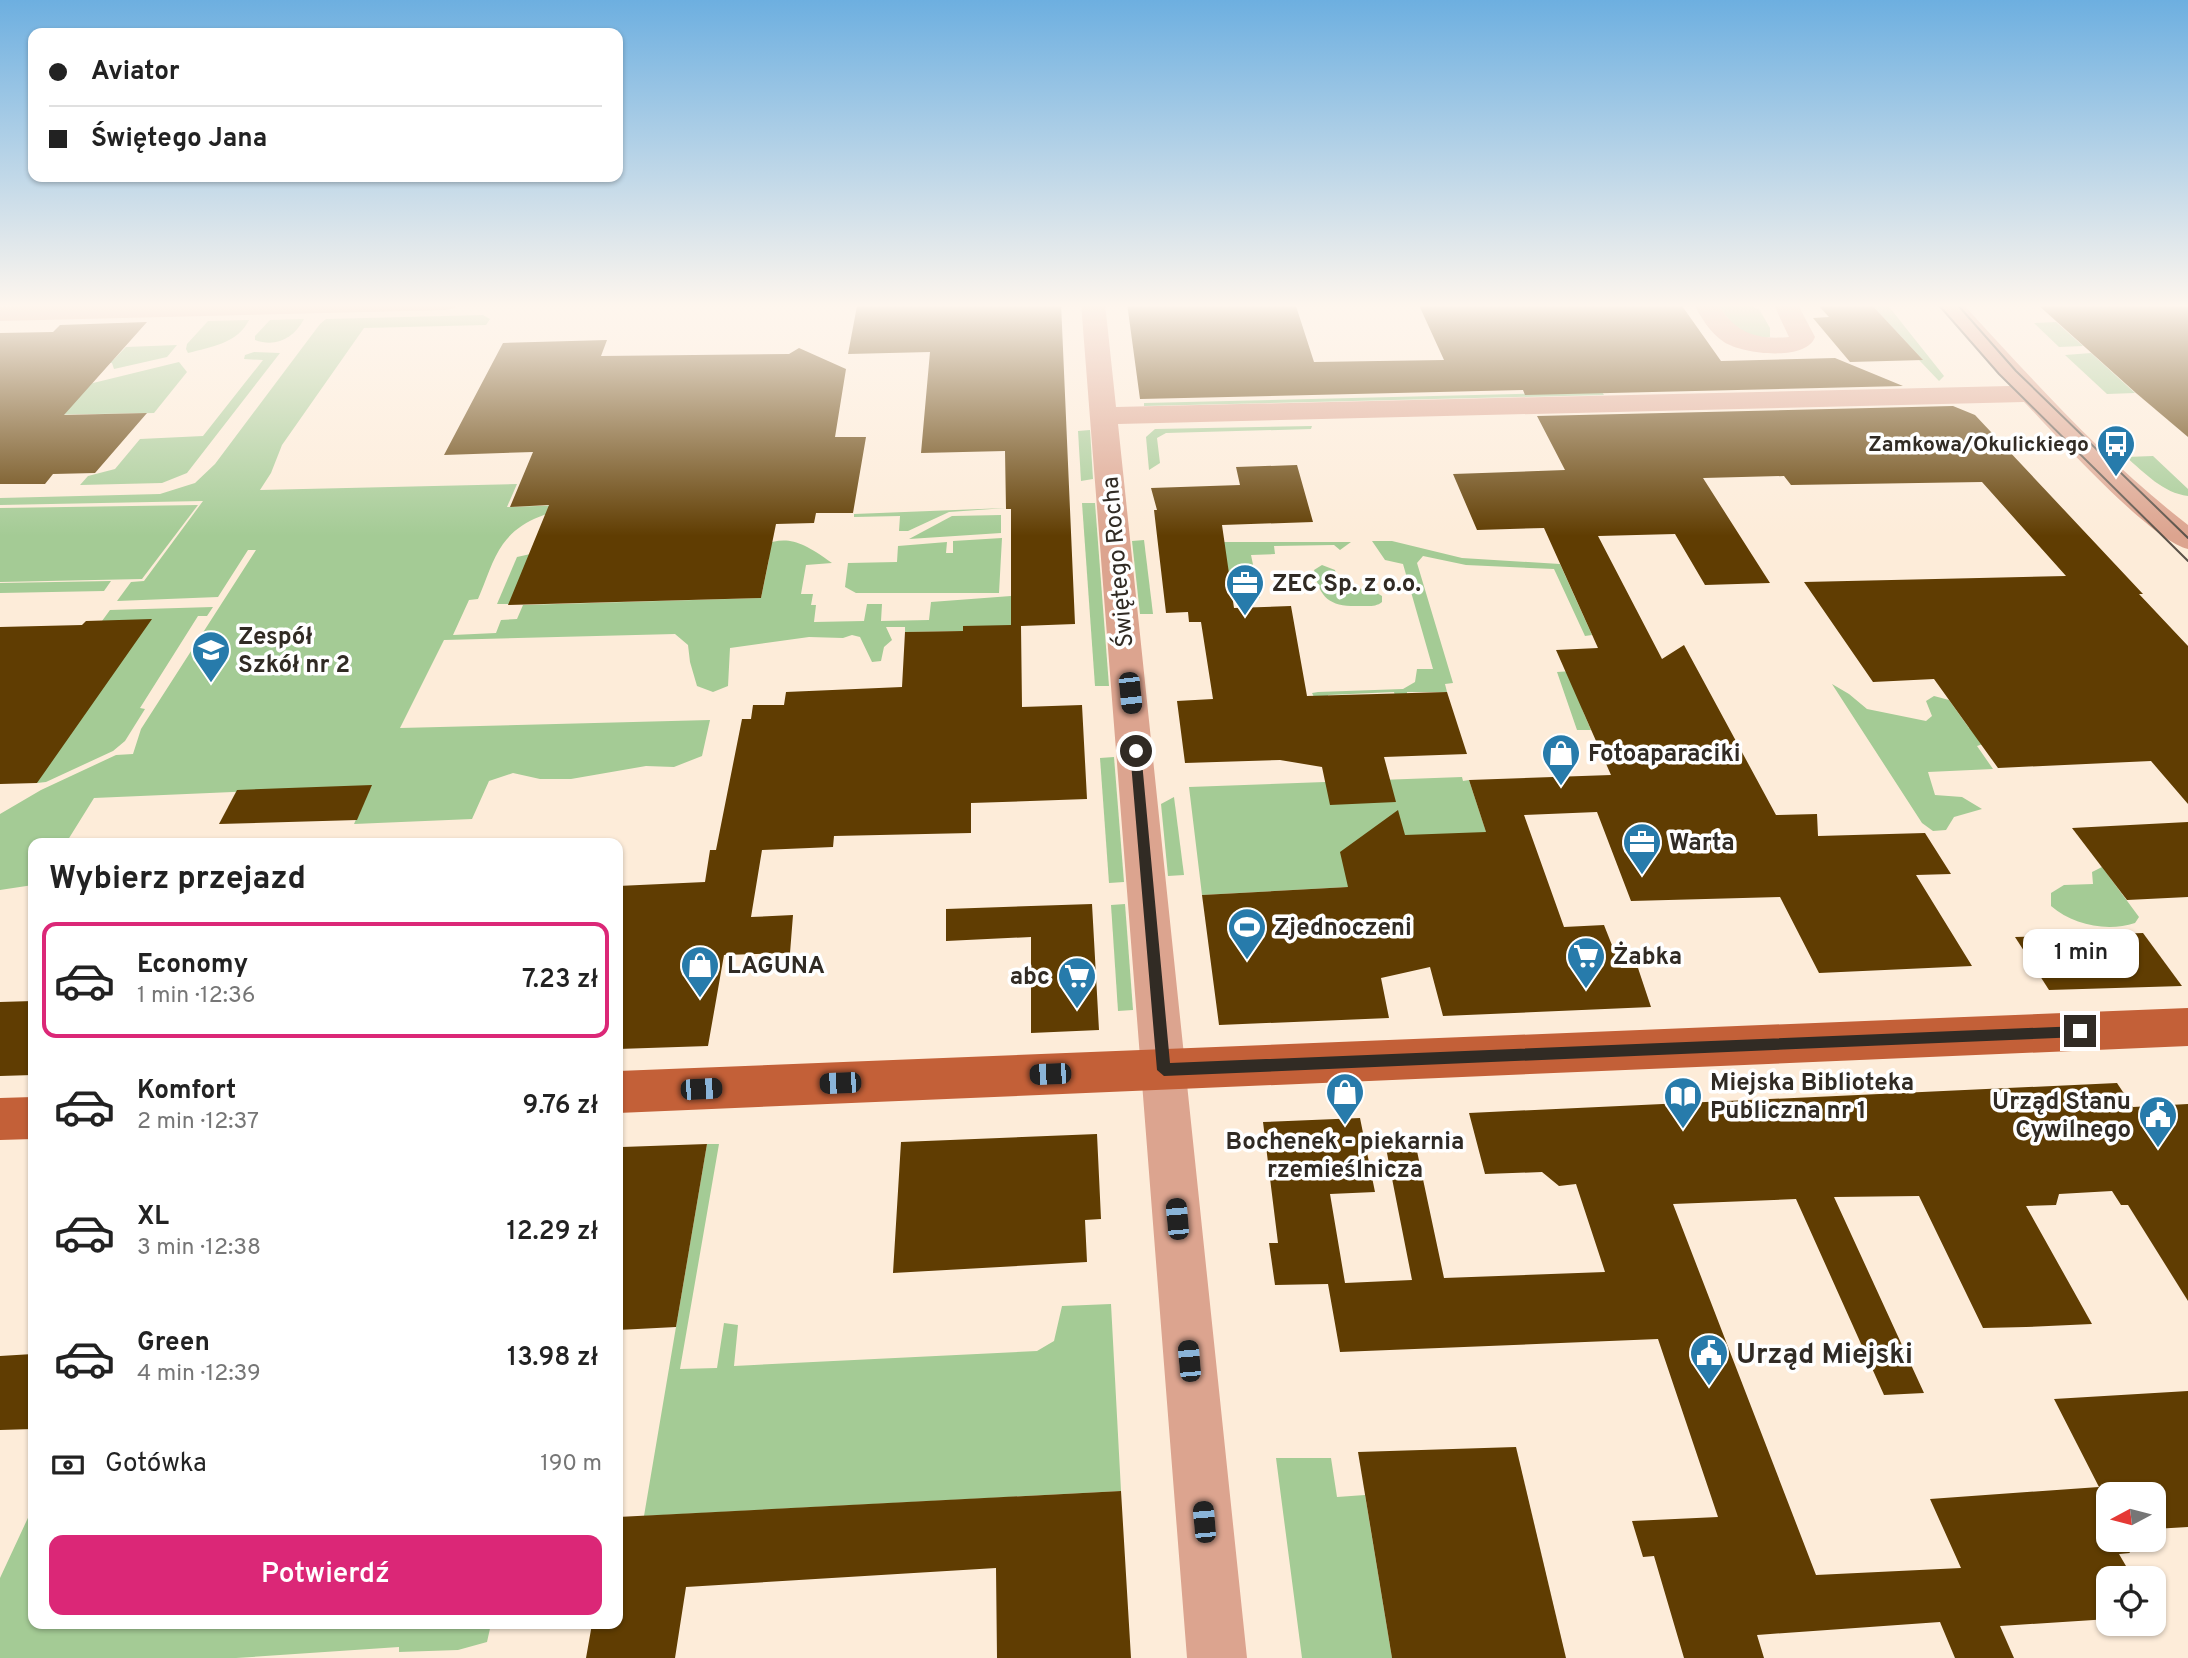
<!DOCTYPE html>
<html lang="pl">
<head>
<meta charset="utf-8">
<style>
  :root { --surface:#fff; --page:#f2f2f2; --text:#222; --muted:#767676; --line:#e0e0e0; --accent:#db2777 }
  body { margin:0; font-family:Overpass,sans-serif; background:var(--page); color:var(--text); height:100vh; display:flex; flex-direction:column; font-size:26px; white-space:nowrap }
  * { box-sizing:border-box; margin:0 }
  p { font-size:23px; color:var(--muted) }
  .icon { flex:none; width:38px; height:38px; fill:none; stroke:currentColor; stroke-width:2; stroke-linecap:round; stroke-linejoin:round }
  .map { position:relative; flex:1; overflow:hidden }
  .side { position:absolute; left:28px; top:838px; width:595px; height:791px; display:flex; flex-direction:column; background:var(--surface); border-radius:14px; box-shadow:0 2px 5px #0004 }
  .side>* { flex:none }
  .guide { position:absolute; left:28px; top:28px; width:595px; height:154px; border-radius:14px; box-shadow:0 2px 5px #0004; display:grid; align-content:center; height:154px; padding:0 21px; background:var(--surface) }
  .needle { width:46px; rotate:263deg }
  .fabs { position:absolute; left:2096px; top:1482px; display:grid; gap:14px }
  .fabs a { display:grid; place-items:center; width:70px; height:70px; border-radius:14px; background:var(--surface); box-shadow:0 2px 5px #0004; font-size:35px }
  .end { position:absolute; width:32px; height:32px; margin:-16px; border:9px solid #312b24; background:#fff; box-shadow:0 0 0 4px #fff }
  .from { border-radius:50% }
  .bubble { position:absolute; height:49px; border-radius:14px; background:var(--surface); box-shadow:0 2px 5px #0004; font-size:23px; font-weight:600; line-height:49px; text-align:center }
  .car { position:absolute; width:21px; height:42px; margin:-21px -10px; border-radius:9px; box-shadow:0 0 5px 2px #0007; background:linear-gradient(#222 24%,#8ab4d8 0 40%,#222 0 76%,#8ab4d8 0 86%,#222 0) }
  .guide b { display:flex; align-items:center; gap:24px; height:66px; font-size:26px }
  .guide b+b { border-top:2px solid var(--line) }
  .guide i { width:18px; height:18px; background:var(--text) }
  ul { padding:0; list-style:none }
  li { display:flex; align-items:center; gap:21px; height:116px; margin:0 14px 10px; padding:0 7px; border:4px solid transparent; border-radius:14px }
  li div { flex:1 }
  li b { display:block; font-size:26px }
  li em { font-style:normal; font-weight:600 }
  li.current { border-color:var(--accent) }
  li>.icon { width:63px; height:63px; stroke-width:1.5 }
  h2 { padding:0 21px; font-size:32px; line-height:84px }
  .pay { display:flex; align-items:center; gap:18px; height:77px; padding:0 21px; font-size:26px }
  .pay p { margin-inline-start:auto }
  .primary-button { display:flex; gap:14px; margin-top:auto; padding:14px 21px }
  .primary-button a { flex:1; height:80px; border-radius:14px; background:var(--accent); color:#fff; font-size:28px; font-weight:600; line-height:80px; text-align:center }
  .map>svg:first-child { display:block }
  .green { fill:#a4cb95 }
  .building { fill:#603d02 }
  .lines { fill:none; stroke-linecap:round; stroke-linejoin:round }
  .minor { fill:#dca48f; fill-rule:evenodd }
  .major { fill:#c36038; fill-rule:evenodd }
  .tram { stroke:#5b5249; stroke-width:2 }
  .route { fill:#312b24 }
  .labels { text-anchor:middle; stroke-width:7; stroke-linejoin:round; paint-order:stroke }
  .far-poi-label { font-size:21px; font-weight:bold; fill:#312b24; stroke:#fff; text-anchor:end }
  .street-label { font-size:24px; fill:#312b24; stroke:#fff }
  .poi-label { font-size:24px; font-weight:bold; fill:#312b24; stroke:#fff; text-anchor:start }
  .near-poi-label { font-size:28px; font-weight:bold; fill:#312b24; stroke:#fff; text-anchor:start }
</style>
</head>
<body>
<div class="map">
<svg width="2188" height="1658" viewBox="0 0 2188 1658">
  <rect width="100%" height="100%" fill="#fdecd9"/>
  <g class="green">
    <polygon points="1870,303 1886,303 1944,376 1939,381 1919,360 1922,359"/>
    <polygon points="1727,304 1746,304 1759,309 1770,328 1770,337 1762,339 1743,337 1719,307"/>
    <path d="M483,315L490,319L486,325L364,328L282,445L271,473L260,490L517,484L507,507L628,503C585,508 531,505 503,544C492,559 486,581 478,599L469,600L453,635L496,633L501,620L517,619L523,605L761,598L769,559L731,560C778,537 787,530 832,563L806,565L801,594H813L811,605H816L814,622L864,621L867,604H882L881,621L929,620L931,602L1011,596V626H963V631L905,632V627H886L892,640L884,647L881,661L872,662L860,637L852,635L843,638L809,637L730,648L728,686L713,692L697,686L690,662L688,645L675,634L444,640L400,728L710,720L702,756L674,767L646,766L571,779H540L513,773L489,781L472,819L354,824L371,786L94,798L66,843L33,844V885L0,890V814L41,790L116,755L133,754L141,729L256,550H248L218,597L117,601L131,582L144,581L203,501L0,505V498L160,494L195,483L215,464L320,324L326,319Z"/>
    <path d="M304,319C294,338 276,348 255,340V336L270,320Z"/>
    <path d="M249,320C238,343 211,347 188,353L186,349L187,344L208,321Z"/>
    <polygon points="2056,322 2083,346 2059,347 2034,323"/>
    <polygon points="177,345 167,357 114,369 112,363 104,363 112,361 126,347"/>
    <polygon points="254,352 280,353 187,473 162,483 80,485 88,476 115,469 140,439 203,436 263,360 244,359 245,355"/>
    <polygon points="2091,353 2135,393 2107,394 2065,355"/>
    <polygon points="179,362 187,372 154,413 40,415 89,384"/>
    <polygon points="1602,392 1604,395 1144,406 1144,403"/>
    <polygon points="1312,426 1311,429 1166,433 1157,438 1160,463 1149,470 1146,437 1155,429"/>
    <polygon points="1090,430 1093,479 1081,481 1078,431"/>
    <path d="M2153,456L2188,489V496C2163,493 2145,473 2126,457Z"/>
    <polygon points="1082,503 1095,503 1109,686 1095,686"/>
    <polygon points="198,505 142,579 0,582 0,508"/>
    <polygon points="1006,508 949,512 908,531 899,531 900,516 854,517 854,514"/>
    <polygon points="1001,515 1001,533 909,539 952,516"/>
    <polygon points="1002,538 999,593 856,593 845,587 848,563 897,562 898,546 947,542 946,553 953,553 953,541"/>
    <polygon points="1144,540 1153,614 1140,614 1132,541"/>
    <polygon points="1372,541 1392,541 1462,558 1560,564 1592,635 1585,636 1554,569 1466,565 1423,556 1417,563 1453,683 1445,684 1447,692 1407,692 1407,696 1395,696 1394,692 1328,695 1328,699 1315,699 1312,693 1318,692 1403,689 1415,682 1417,669 1433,669 1403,564 1385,560"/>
    <polygon points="1223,542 1351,542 1340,550 1334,545 1274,546 1275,554 1251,555 1260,598 1233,599"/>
    <polygon points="553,549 509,604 497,604 517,557"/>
    <path d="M1322,565L1335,570L1339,588L1370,589L1382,596V602C1376,607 1369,606 1361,606C1331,607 1320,600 1314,570Z"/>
    <polygon points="111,581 104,591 0,593 0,583"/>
    <polygon points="213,607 207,616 198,616 140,708 145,709 125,741 113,751 46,782 37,783 102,621 110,610"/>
    <polygon points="1588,670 1582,709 1591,730 1577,730 1557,672"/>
    <polygon points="1832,684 1849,694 1867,709 1926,721 1932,716 1926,701 1934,696 1949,700 1969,728 1980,727 1989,742 1977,746 1993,769 1928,772 1935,795 1962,797 1982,809 1954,817 1946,830 1933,831 1922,823"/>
    <polygon points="1114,757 1124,882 1109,883 1100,758"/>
    <polygon points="1462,777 1463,781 1469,780 1489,841 1348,887 1202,895 1189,787"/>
    <polygon points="1174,797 1184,875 1168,876 1161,804"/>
    <path d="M2102,867L2139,917L2135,923C2107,932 2073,925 2051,906V893L2064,885L2093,884L2092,872Z"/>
    <polygon points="1125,904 1133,1010 1118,1011 1111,905"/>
    <polygon points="707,1144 719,1144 680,1369 717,1368 724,1323 738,1325 734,1366 1037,1351 1054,1341 1062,1306 1111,1304 1121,1491 644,1516"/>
    <polygon points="1276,1458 1331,1458 1337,1497 1365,1495 1392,1658 1302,1658"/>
    <polygon points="33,1507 33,1624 491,1624 487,1642 458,1650 399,1652 399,1647 236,1658 0,1658 0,1578"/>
  </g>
  <g class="building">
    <polygon points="961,303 1061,303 1075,624 1021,626 1022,707 1082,705 1087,799 971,803 971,833 834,836 833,847 762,850 751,917 793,915 790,953 724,955 708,1046 618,1049 618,886 705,882 710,850 716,850 742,719 751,719 753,705 784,705 786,692 902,687 905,632 963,631 963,626 1011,625 1011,509 1006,509 1005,451 921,453 930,352 848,354 857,306"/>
    <polygon points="1127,303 1295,303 1314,362 1444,360 1418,303 1680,303 1721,361 1835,358 1903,386 1525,395 1523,390 1140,399"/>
    <polygon points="1816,303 1870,303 1923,360 1850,362 1813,318 1829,317"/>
    <polygon points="2036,303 2188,303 2188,437 2136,393"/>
    <polygon points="147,322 64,415 147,413 95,473 53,474 45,484 0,484 0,333 53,332 60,325"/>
    <polygon points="607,340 601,356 789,354 799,348 846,369 835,437 866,437 853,513 816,513 814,523 776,524 761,598 508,605 549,505 510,507 533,452 444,455 503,343"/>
    <polygon points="1953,406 1975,415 2143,594 2139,594 2188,646 2188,804 2151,761 1998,768 1934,679 1873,682 1804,582 2066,576 1982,482 1791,485 1784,476 1703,478 1770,583 1705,585 1675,534 1598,536 1662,659 1684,645 1776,815 1817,814 1818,836 1925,833 1951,874 1916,875 1972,966 1819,973 1780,897 1631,901 1597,812 1524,815 1564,927 1604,925 1621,968 1638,968 1651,1007 1443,1016 1430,967 1381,978 1389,1018 1219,1025 1202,895 1348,887 1340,852 1398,810 1405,835 1486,832 1469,780 1611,775 1556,650 1598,648 1544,528 1477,530 1453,474 1565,470 1537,416"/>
    <polygon points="1297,465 1313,522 1222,525 1234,608 1291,606 1307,696 1447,692 1467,754 1384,757 1396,802 1330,805 1322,767 1280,760 1185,763 1177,701 1213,699 1201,622 1189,622 1188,612 1166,613 1154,510 1157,510 1151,488 1240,485 1236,467"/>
    <polygon points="152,619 37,783 0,784 0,627 82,625 86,621"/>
    <polygon points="372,785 357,820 219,824 237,790"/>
    <polygon points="2188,822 2188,897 2127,900 2072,828"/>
    <polygon points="1092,904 1099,1030 1031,1033 1031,937 946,941 946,909"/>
    <polygon points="2143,933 2182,986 2049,990 2015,937"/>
    <polygon points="33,1001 33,1075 0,1076 0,1002"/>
    <polygon points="2117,1083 2133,1107 2188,1104 2188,1301 2128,1205 2121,1205 2112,1191 2059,1194 2056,1205 2026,1206 2092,1324 2026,1327 1983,1328 1919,1196 1834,1197 1924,1393 1884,1395 1796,1199 1673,1204 1816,1575 1961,1568 1930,1499 2099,1487 2054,1399 2188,1391 2188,1527 2154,1529 2154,1494 2109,1494 2109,1540 2123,1540 2130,1553 2119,1554 2133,1578 2109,1578 2109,1619 2000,1626 2014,1658 1955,1658 1940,1622 1757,1635 1764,1658 1684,1658 1654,1556 1643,1557 1632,1521 1718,1517 1658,1339 1340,1352 1328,1284 1275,1285 1269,1243 1278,1243 1263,1122 1360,1118 1375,1192 1330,1194 1345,1283 1412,1280 1385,1143 1414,1137 1444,1278 1605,1272 1576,1184 1559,1186 1542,1172 1485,1174 1469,1113"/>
    <polygon points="1097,1134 1101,1219 1085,1220 1087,1262 893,1273 901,1142"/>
    <polygon points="707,1144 676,1327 618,1330 618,1169 622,1147"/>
    <polygon points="33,1354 33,1429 0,1430 0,1356"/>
    <polygon points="1516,1447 1566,1658 1392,1658 1358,1452"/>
    <polygon points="1121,1491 1131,1658 997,1658 996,1568 686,1587 675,1658 586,1658 592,1624 618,1624 618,1517"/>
  </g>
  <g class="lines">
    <g class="minor">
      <polygon points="130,303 458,303 455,308 446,310 0,321 0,307"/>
      <path d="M1081,303H1105L1116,407L2010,386L1936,303H1962C2033,380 2105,461 2188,525V549C2150,540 2056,435 2024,402L1118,424L1247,1658H1187Z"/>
      <path d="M1693,303H1717C1735,333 1756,340 1789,337L1773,303H1797L1815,337C1806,362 1742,354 1724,342C1710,333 1701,317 1693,303Z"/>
    </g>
    <g class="major">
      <polygon points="2188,1008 2188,1046 618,1113 618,1071"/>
      <polygon points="33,1097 33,1139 0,1140 0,1098"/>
    </g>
    <g class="tram">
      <polyline points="1937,303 1999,374 2188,561"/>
      <polyline points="1956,303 2016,371 2188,538"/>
    </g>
  </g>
  <linearGradient id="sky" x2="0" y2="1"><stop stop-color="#6dafe0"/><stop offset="0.57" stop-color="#fef6ee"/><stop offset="1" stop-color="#fef6ee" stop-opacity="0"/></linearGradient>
  <rect width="2188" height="536" fill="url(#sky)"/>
  <polygon class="route" points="1136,747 1141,751 1170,1063 2080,1026 2087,1031 2080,1037 1164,1076 1157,1070 1130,751"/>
  <defs>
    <symbol id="bus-pin" viewBox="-11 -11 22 30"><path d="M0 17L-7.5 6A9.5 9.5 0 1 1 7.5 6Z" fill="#277bab" stroke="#fff"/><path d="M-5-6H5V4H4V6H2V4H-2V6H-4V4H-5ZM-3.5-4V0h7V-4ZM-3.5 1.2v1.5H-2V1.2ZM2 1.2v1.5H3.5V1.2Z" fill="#fff"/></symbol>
    <symbol id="office-pin" viewBox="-11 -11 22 30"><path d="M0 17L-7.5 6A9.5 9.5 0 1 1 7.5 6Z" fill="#277bab" stroke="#fff"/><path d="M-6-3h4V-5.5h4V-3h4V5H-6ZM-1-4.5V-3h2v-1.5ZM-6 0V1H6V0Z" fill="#fff"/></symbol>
    <symbol id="school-pin" viewBox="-11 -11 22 30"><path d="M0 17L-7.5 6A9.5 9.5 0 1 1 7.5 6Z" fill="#277bab" stroke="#fff"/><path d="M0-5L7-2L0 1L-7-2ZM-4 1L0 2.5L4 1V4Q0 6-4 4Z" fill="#fff"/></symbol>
    <symbol id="shop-pin" viewBox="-11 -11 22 30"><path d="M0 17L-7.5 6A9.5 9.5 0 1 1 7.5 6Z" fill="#277bab" stroke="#fff"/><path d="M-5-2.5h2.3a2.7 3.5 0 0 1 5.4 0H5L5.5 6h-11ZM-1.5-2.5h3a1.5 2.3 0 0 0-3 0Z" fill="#fff"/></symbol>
    <symbol id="stadium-pin" viewBox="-11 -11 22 30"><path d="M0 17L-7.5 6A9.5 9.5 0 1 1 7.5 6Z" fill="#277bab" stroke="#fff"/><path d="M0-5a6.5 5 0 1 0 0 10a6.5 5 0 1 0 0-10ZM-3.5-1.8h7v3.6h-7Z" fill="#fff"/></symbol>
    <symbol id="supermarket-pin" viewBox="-11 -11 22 30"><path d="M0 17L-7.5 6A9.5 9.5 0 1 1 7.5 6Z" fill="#277bab" stroke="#fff"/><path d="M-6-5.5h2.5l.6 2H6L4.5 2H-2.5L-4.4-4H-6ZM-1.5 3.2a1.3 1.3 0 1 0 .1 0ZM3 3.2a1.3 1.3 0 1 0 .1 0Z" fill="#fff"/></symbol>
    <symbol id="library-pin" viewBox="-11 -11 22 30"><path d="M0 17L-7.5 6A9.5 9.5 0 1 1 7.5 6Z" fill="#277bab" stroke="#fff"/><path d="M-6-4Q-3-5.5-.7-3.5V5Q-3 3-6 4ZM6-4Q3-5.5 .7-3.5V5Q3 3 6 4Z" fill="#fff"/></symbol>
    <symbol id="civic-pin" viewBox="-11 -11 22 30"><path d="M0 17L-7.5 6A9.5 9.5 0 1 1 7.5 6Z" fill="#277bab" stroke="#fff"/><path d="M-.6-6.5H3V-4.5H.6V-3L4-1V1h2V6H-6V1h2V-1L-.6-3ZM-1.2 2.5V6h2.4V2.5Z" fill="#fff"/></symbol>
  </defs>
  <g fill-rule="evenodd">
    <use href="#bus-pin" x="2094" y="422" width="44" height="60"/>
    <use href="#office-pin" x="1223" y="561" width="44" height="60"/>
    <use href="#school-pin" x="189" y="628" width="44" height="60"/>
    <use href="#shop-pin" x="1539" y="731" width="44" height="60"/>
    <use href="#office-pin" x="1620" y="820" width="44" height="60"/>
    <use href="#stadium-pin" x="1225" y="905" width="44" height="60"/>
    <use href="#supermarket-pin" x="1564" y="934" width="44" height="60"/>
    <use href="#shop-pin" x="678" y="943" width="44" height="60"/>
    <use href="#supermarket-pin" x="1055" y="954" width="44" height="60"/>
    <use href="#shop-pin" x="1323" y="1070" width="44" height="60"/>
    <use href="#library-pin" x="1661" y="1074" width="44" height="60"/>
    <use href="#civic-pin" x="2136" y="1093" width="44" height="60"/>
    <use href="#civic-pin" x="1687" y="1331" width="44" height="60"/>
  </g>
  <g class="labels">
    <g class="far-poi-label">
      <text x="2089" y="451">Zamkowa/Okulickiego</text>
    </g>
    <g class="street-label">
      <text transform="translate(1117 562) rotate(-95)" y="8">Świętego Rocha</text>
    </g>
    <g class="poi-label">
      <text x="1272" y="591">ZEC Sp. z o.o.</text>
      <text x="238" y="644">Zespół<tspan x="238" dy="28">Szkół nr 2</tspan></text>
      <text x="1588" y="761">Fotoaparaciki</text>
      <text x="1669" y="850">Warta</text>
      <text x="1274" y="935">Zjednoczeni</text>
      <text x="1613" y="964">Żabka</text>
      <text x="727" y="973">LAGUNA</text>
      <text x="1050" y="984" text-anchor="end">abc</text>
      <text x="1710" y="1090">Miejska Biblioteka<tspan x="1710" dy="28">Publiczna nr 1</tspan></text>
      <text x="2131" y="1109" text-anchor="end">Urząd Stanu<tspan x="2131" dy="28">Cywilnego</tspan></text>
      <text x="1345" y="1149" text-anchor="middle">Bochenek - piekarnia<tspan x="1345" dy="28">rzemieślnicza</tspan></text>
    </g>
    <g class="near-poi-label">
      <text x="1736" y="1363">Urząd Miejski</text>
    </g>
  </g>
</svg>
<div class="fabs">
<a><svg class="needle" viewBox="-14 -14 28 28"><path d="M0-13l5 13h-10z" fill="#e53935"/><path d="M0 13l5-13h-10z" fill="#767676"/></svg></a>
<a><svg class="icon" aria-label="locate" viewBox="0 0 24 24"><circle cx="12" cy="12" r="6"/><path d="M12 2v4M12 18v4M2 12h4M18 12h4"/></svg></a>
</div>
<i class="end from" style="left:1136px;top:751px"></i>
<i class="end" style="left:2080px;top:1031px"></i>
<div class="bubble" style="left:2023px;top:929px;width:116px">1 min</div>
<i class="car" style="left:1130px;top:693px;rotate:174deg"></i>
<i class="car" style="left:1050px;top:1074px;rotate:268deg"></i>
<i class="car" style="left:840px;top:1083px;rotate:268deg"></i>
<i class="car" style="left:701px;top:1089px;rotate:87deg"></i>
<i class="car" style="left:1177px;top:1219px;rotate:355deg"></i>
<i class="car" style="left:1189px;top:1361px;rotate:355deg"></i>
<i class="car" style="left:1204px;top:1522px;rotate:355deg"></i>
<div class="guide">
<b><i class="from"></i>Aviator</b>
<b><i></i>Świętego Jana</b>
</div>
<section class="side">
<h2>Wybierz przejazd</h2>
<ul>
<li class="current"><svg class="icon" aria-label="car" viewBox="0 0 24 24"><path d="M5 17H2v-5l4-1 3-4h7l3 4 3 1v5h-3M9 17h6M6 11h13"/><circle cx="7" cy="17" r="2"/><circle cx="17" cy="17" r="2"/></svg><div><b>Economy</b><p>1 min · 12:36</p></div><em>7.23 zł</em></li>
<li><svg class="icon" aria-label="car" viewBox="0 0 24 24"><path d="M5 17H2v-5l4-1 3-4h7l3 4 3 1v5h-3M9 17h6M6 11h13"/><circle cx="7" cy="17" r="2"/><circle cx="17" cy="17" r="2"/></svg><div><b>Komfort</b><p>2 min · 12:37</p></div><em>9.76 zł</em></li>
<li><svg class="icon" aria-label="car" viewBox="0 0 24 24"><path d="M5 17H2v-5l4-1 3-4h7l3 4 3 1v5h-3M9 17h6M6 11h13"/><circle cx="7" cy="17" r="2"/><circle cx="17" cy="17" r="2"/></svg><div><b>XL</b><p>3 min · 12:38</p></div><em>12.29 zł</em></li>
<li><svg class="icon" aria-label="car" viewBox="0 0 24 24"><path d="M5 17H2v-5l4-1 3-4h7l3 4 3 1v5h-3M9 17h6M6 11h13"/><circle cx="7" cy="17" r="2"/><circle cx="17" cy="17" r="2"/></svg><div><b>Green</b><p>4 min · 12:39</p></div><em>13.98 zł</em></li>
</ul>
<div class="pay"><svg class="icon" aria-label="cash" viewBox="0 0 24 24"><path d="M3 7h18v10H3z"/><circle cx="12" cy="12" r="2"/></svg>Gotówka<p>190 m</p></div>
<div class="primary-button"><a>Potwierdź</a></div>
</section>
</div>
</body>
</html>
